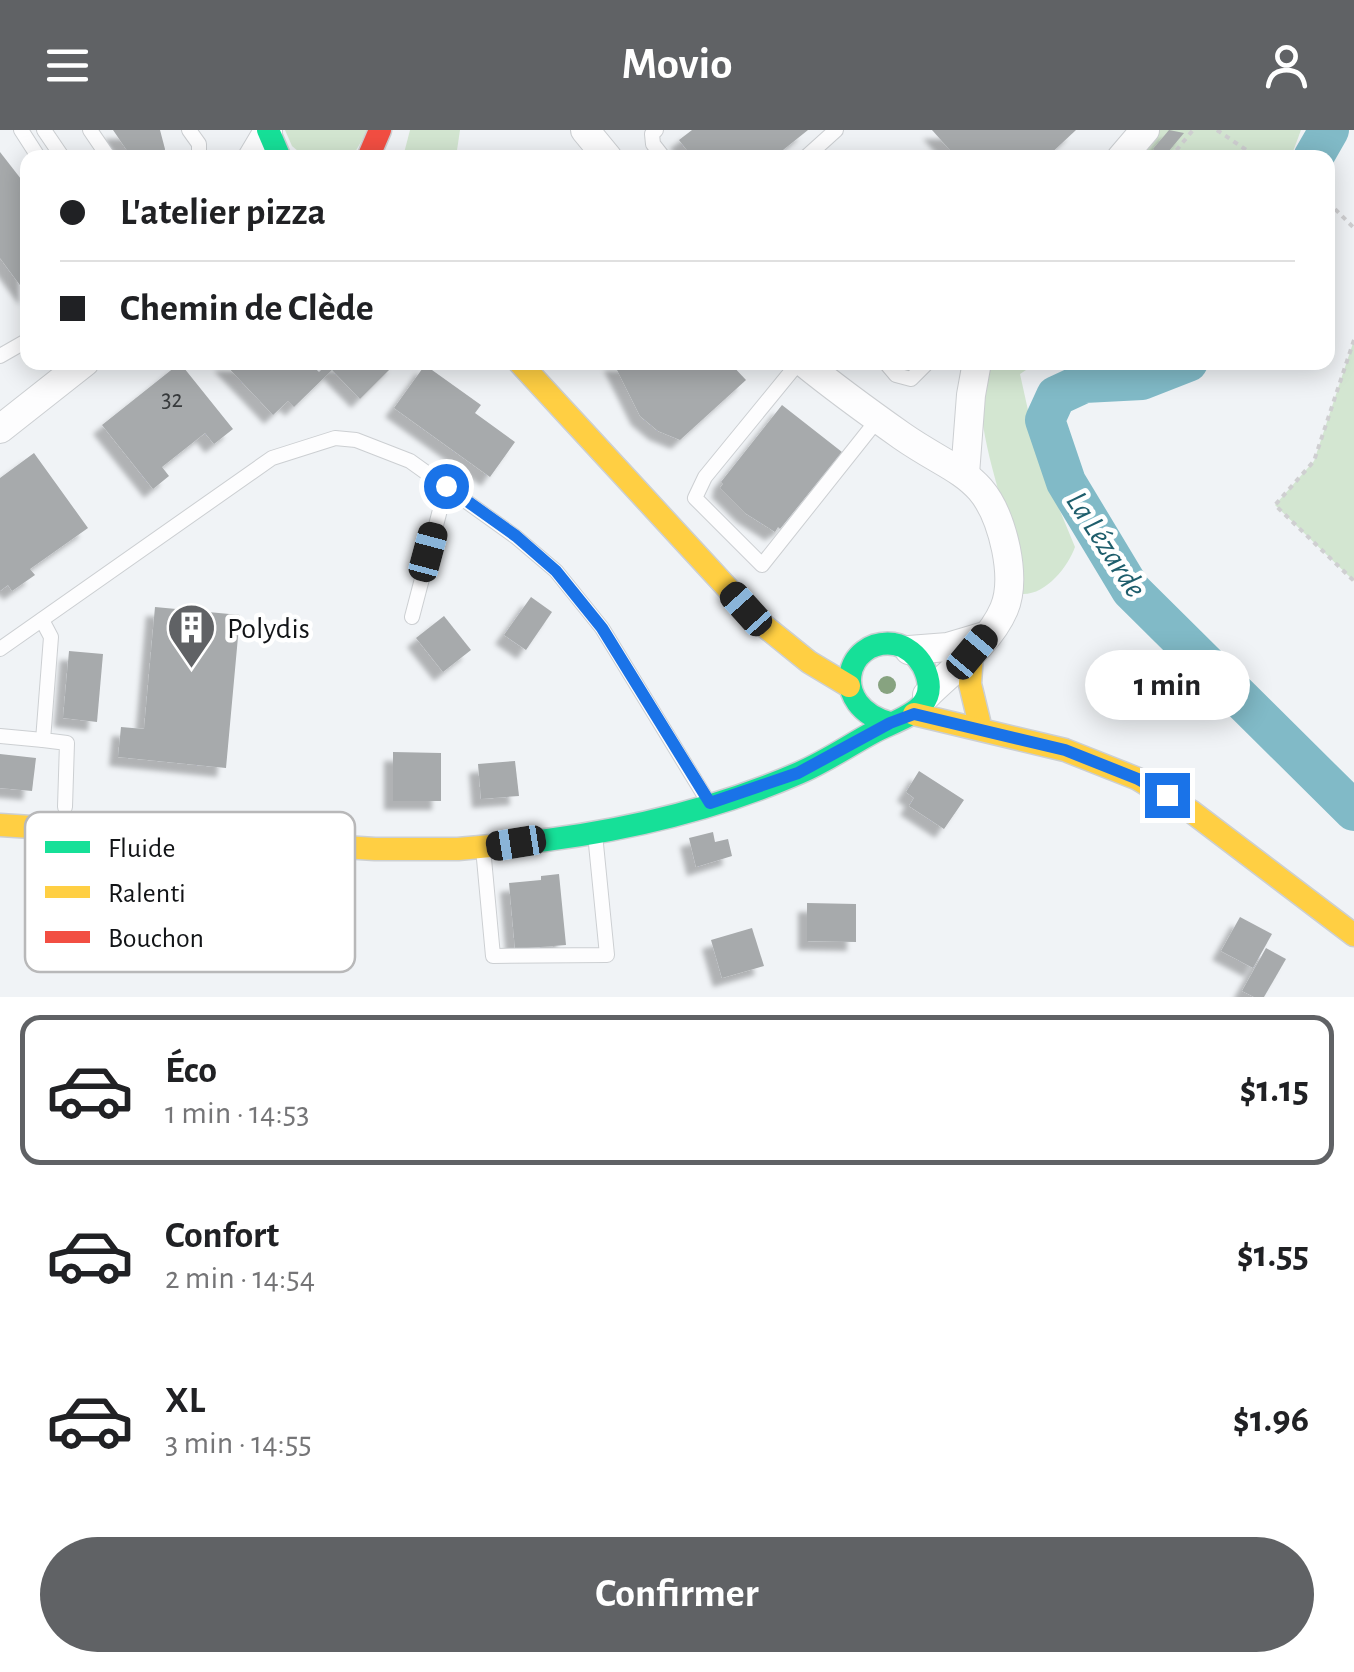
<!DOCTYPE html>
<html lang="fr">
<head>
<meta charset="utf-8">
<style>
  :root { --surface:#fff; --page:#f2f2f2; --text:#202124; --muted:#757577; --line:#e0e0e0; --accent:#606265 }
  body { margin:0; font-family:"Alegreya Sans",sans-serif; background:var(--page); color:var(--text); height:100vh; display:flex; flex-direction:column; font-size:38px; white-space:nowrap }
  * { box-sizing:border-box; margin:0 }
  p { font-size:32px; color:var(--muted) }
  .icon { flex:none; width:55px; height:55px; fill:none; stroke:currentColor; stroke-width:2; stroke-linecap:round; stroke-linejoin:round }
  .map { position:relative; height:867px; overflow:hidden }
  .panel { display:flex; flex-direction:column; background:var(--surface); flex:1 }
  .panel>* { flex:none }
  .hud { position:absolute; left:20px; top:20px; width:1315px; height:220px; border-radius:20px; box-shadow:0 5px 25px #0003; display:grid; align-content:center; height:220px; padding:0 40px; background:var(--surface) }
  .end { position:absolute; width:45px; height:45px; margin:-22px; border:12px solid #1a73e8; background:#fff; box-shadow:0 0 0 5px #fff }
  .from { border-radius:50% }
  .bubble { position:absolute; height:70px; border-radius:35px; background:var(--surface); box-shadow:0 5px 25px #0003; font-size:32px; font-weight:600; line-height:70px; text-align:center }
  .car { position:absolute; width:30px; height:60px; margin:-30px -15px; border-radius:12px; box-shadow:0 0 8px 2px #0007; background:linear-gradient(#222 24%,#8ab4d8 0 40%,#222 0 76%,#8ab4d8 0 86%,#222 0) }
  .hud b { display:flex; align-items:center; gap:35px; height:95px; font-size:38px }
  .hud b+b { border-top:2px solid var(--line) }
  .hud i { width:25px; height:25px; background:var(--text) }
  ul { padding:18px 0 0; list-style:none }
  li { display:flex; align-items:center; gap:30px; height:150px; margin:0 20px 15px; padding:0 20px; border:5px solid transparent; border-radius:20px }
  li div { flex:1 }
  li b { display:block; font-size:38px }
  li em { font-style:normal; font-weight:600 }
  li.active { border-color:var(--accent) }
  li>.icon { width:90px; height:90px; stroke-width:1.5 }
  .button { display:flex; gap:20px; margin-top:auto; padding:20px 40px }
  .button a { flex:1; height:115px; border-radius:60px; background:var(--accent); color:#fff; font-size:40px; font-weight:600; line-height:115px; text-align:center }
  header { display:flex; justify-content:space-between; align-items:center; height:130px; padding:0 40px; background:var(--accent); color:#fff; font-size:45px; font-weight:600 }
  .map>svg:first-child { display:block }
  .green { fill:#d3e6d1 }
  .lines { fill:none; stroke-linecap:round; stroke-linejoin:round }
  .river { stroke:#81bac7; stroke-width:40 }
  .building { fill:#a7aaac; filter:url(#shadow) }
  .lane-casing { stroke:#cccfd2; stroke-width:16 }
  .street-casing { stroke:#cccfd2; stroke-width:30 }
  .fast-casing { stroke:#cccfd2; stroke-width:25 }
  .slow-casing { stroke:#cccfd2; stroke-width:25 }
  .jam-casing { stroke:#cccfd2; stroke-width:25 }
  .path { stroke:#cfcfd1; stroke-width:4; stroke-dasharray:5 5; stroke-linecap:butt }
  .lane { stroke:#fdfdfe; stroke-width:14 }
  .street { stroke:#fdfdfe; stroke-width:28 }
  .fast { stroke:#16e098; stroke-width:22 }
  .slow { stroke:#ffcf43; stroke-width:22 }
  .jam { stroke:#f24e42; stroke-width:22 }
  .tree { fill:#87a380 }
  .route { stroke:#1a73e8; stroke-width:12 }
  .labels { text-anchor:middle; stroke-width:9; stroke-linejoin:round; paint-order:stroke }
  .number-label { font-size:25px; fill:#373a3c }
  .poi-label { font-size:30px; fill:#121417; stroke:#fff; text-anchor:start }
  .water-label { font-size:32px; font-style:italic; fill:#1e5e6c; stroke:#fff }
  .key { fill:#fff; stroke:#b8b8b9; stroke-width:2.5 }
  .key-label { font-size:28px; fill:#121417 }
</style>
</head>
<body>
<header><svg class="icon" aria-label="menu" viewBox="0 0 24 24"><path d="M4 6h16M4 12h16M4 18h16"/></svg>Movio<svg class="icon" aria-label="person" viewBox="0 0 24 24"><circle cx="12" cy="8" r="4"/><path d="M4 21q1-7 8-7t8 7"/></svg></header>
<div class="map">
<svg width="1354" height="867" viewBox="0 0 1354 867">
  <defs>
    <filter id="shadow"><feDropShadow dx="-9" dy="9" stdDeviation="2.5" flood-color="#0004"/></filter>
  </defs>
  <rect width="100%" height="100%" fill="#f0f3f6"/>
  <g class="green">
    <polygon points="285,0 368,0 354,24 348,28 305,27 292,16"/>
    <polygon points="410,0 460,0 456,27 403,27"/>
    <polygon points="1159,0 1301,0 1291,27 1136,28"/>
    <polygon points="1354,210 1354,451 1275,375 1314,331"/>
    <path d="M988,233H1154C1116,245 1074,239 1035,234L1020,244L1039,330L1075,417C1068,437 1045,466 1021,464C1016,405 992,352 983,295C980,274 984,253 988,233Z"/>
  </g>
  <g class="lines">
    <g class="river">
      <polyline points="1313,28 1329,0"/>
      <polyline points="1188,232 1142,250 1084,253 1056,266 1045,290 1066,352 1131,460 1354,681"/>
    </g>
  </g>
  <g class="building">
    <polygon points="113,0 160,0 165,19 164,28 136,28 131,20 128,22"/>
    <polygon points="692,0 808,0 773,28 693,28 679,10"/>
    <polygon points="932,0 1076,0 1046,28 957,28"/>
    <polygon points="1169,0 1184,3 1163,28 1153,19"/>
    <polygon points="0,22 28,58 28,166 0,128"/>
    <polygon points="223,232 309,232 319,242 329,232 397,232 360,269 332,240 294,277 288,271 273,285"/>
    <polygon points="613,232 729,232 746,250 680,310 658,301 640,286"/>
    <polygon points="180,233 233,299 214,314 205,303 162,337 169,346 153,359 102,295"/>
    <polygon points="425,235 481,275 475,283 515,312 490,347 394,278"/>
    <polygon points="782,275 842,322 780,399 778,397 775,402 745,383 720,358 723,354 721,352"/>
    <polygon points="34,323 88,398 30,439 35,445 12,461 8,455 0,461 0,348"/>
    <polygon points="531,467 552,482 526,520 504,505"/>
    <polygon points="155,477 240,485 226,638 118,627 121,597 144,599"/>
    <polygon points="444,486 471,520 443,542 416,508"/>
    <polygon points="69,521 103,524 97,592 63,588"/>
    <polygon points="393,622 441,623 441,671 393,671"/>
    <polygon points="0,624 36,628 32,661 0,658"/>
    <polygon points="515,631 519,666 481,669 478,634"/>
    <polygon points="919,641 964,670 944,699 909,676 914,668 906,662"/>
    <polygon points="713,702 715,712 728,709 732,726 696,737 689,708"/>
    <polygon points="559,744 566,815 515,819 509,753 541,750 541,746"/>
    <polygon points="807,773 856,774 856,812 807,811"/>
    <polygon points="1240,787 1272,804 1253,838 1221,821"/>
    <polygon points="752,798 764,836 722,848 711,810"/>
    <polygon points="1266,818 1286,829 1264,867 1254,867 1242,861"/>
  </g>
  <g class="lines">
    <defs>
      <g id="lane">
        <polyline points="21,0 39,28"/>
        <polyline points="44,0 63,28"/>
        <polyline points="90,0 109,28"/>
        <polyline points="189,0 199,14 199,28"/>
        <polyline points="656,0 652,4 653,14 664,28"/>
        <polyline points="805,28 836,0"/>
        <polyline points="0,226 28,210"/>
        <polyline points="799,232 705,347 695,368 762,435 878,289"/>
        <polyline points="885,232 896,245 911,249 928,232"/>
        <polyline points="412,487 446,357"/>
        <polyline points="42,490 51,507 43,610 67,613 65,677"/>
        <polyline points="0,519 272,328 335,308 356,310 410,331 516,407 556,441 602,498 709,673"/>
        <polyline points="0,606 43,610"/>
        <polyline points="483,718 493,826 607,825 595,704"/>
      </g>
      <g id="street">
        <polyline points="585,0 608,28"/>
        <polyline points="252,28 268,1"/>
        <polyline points="1121,28 1145,0"/>
        <path d="M803,232C835,258 868,282 902,306C958,345 990,343 1006,419C1010,439 1012,460 1004,479C989,514 953,539 927,565"/>
        <polyline points="0,299 85,232"/>
        <polyline points="965,344 971,265 977,232"/>
        <polyline points="909,520 948,517 985,506"/>
      </g>
      <g id="fast">
        <polyline points="268,0 280,28"/>
        <path d="M512,714C610,704 709,682 799,643C825,632 848,616 872,603C899,588 945,580 923,536C917,525 906,516 894,514C845,508 828,576 890,593"/>
      </g>
      <g id="slow">
        <polyline points="519,232 757,490 809,532 849,556"/>
        <polyline points="972,522 970,554 979,591"/>
        <polyline points="914,584 1065,620 1138,649 1192,682 1354,805"/>
        <polyline points="0,695 375,719 458,719 512,714"/>
      </g>
      <polyline id="jam" points="368,28 380,0"/>
    </defs>
    <use href="#lane" class="lane-casing"/>
    <use href="#street" class="street-casing"/>
    <use href="#fast" class="fast-casing"/>
    <use href="#slow" class="slow-casing"/>
    <use href="#jam" class="jam-casing"/>
    <g class="path">
      <polyline points="1217,0 1258,28"/>
      <polyline points="1170,28 1193,0"/>
      <polyline points="1328,72 1354,98"/>
      <polyline points="1354,210 1314,331 1275,375 1354,451"/>
    </g>
    <use href="#lane" class="lane"/>
    <use href="#street" class="street"/>
    <use href="#fast" class="fast"/>
    <use href="#slow" class="slow"/>
    <use href="#jam" class="jam"/>
  </g>
  <circle class="tree" cx="887" cy="555" r="9"/>
  <g class="lines">
    <polyline class="route" points="446,356 516,406 556,441 602,498 710,673 798,643 890,593 914,584 1065,620 1138,649 1167,665"/>
  </g>
  <defs>
    <symbol id="building-pin" viewBox="-11 -11 22 30"><path d="M0 17L-7.5 6A9.5 9.5 0 1 1 7.5 6Z" fill="#606265" stroke="#fff"/><path d="M-4-6H4V6H1V3H-1V6H-4ZM-2.5-4.3h1.7v1.8h-1.7ZM.8-4.3h1.7v1.8H.8ZM-2.5-1h1.7V.8h-1.7ZM.8-1h1.7V.8H.8Z" fill="#fff"/></symbol>
  </defs>
  <g fill-rule="evenodd">
    <use href="#building-pin" x="164" y="470" width="55" height="75"/>
  </g>
  <g class="labels">
    <g class="number-label">
      <text x="172" y="277">32</text>
    </g>
    <g class="poi-label">
      <text x="227" y="508">Polydis</text>
    </g>
    <g class="water-label">
      <text transform="translate(1107 414) rotate(57)" y="11">La Lézarde</text>
    </g>
  </g>
  <rect x="25" y="682" width="330" height="160" rx="15" class="key"/>
  <rect x="45" y="711" width="45" height="12" fill="#16e098"/>
  <rect x="45" y="756" width="45" height="12" fill="#ffcf43"/>
  <rect x="45" y="801" width="45" height="12" fill="#f24e42"/>
  <g class="key-label">
    <text x="108" y="727">Fluide</text>
    <text x="108" y="772">Ralenti</text>
    <text x="108" y="817">Bouchon</text>
  </g>
</svg>
<i class="end from" style="left:446px;top:356px"></i>
<i class="end" style="left:1167px;top:665px"></i>
<div class="bubble" style="left:1085px;top:520px;width:165px">1 min</div>
<i class="car" style="left:428px;top:422px;rotate:15deg"></i>
<i class="car" style="left:746px;top:479px;rotate:318deg"></i>
<i class="car" style="left:972px;top:522px;rotate:40deg"></i>
<i class="car" style="left:516px;top:713px;rotate:261deg"></i>
<div class="hud">
<b><i class="from"></i>L'atelier pizza</b>
<b><i></i>Chemin de Clède</b>
</div>
</div>
<section class="panel">
<ul>
<li class="active"><svg class="icon" aria-label="car" viewBox="0 0 24 24"><path d="M5 17H2v-5l4-1 3-4h7l3 4 3 1v5h-3M9 17h6M6 11h13"/><circle cx="7" cy="17" r="2"/><circle cx="17" cy="17" r="2"/></svg><div><b>Éco</b><p>1 min · 14:53</p></div><em>$1.15</em></li>
<li><svg class="icon" aria-label="car" viewBox="0 0 24 24"><path d="M5 17H2v-5l4-1 3-4h7l3 4 3 1v5h-3M9 17h6M6 11h13"/><circle cx="7" cy="17" r="2"/><circle cx="17" cy="17" r="2"/></svg><div><b>Confort</b><p>2 min · 14:54</p></div><em>$1.55</em></li>
<li><svg class="icon" aria-label="car" viewBox="0 0 24 24"><path d="M5 17H2v-5l4-1 3-4h7l3 4 3 1v5h-3M9 17h6M6 11h13"/><circle cx="7" cy="17" r="2"/><circle cx="17" cy="17" r="2"/></svg><div><b>XL</b><p>3 min · 14:55</p></div><em>$1.96</em></li>
</ul>
<div class="button"><a>Confirmer</a></div>
</section>
</body>
</html>
